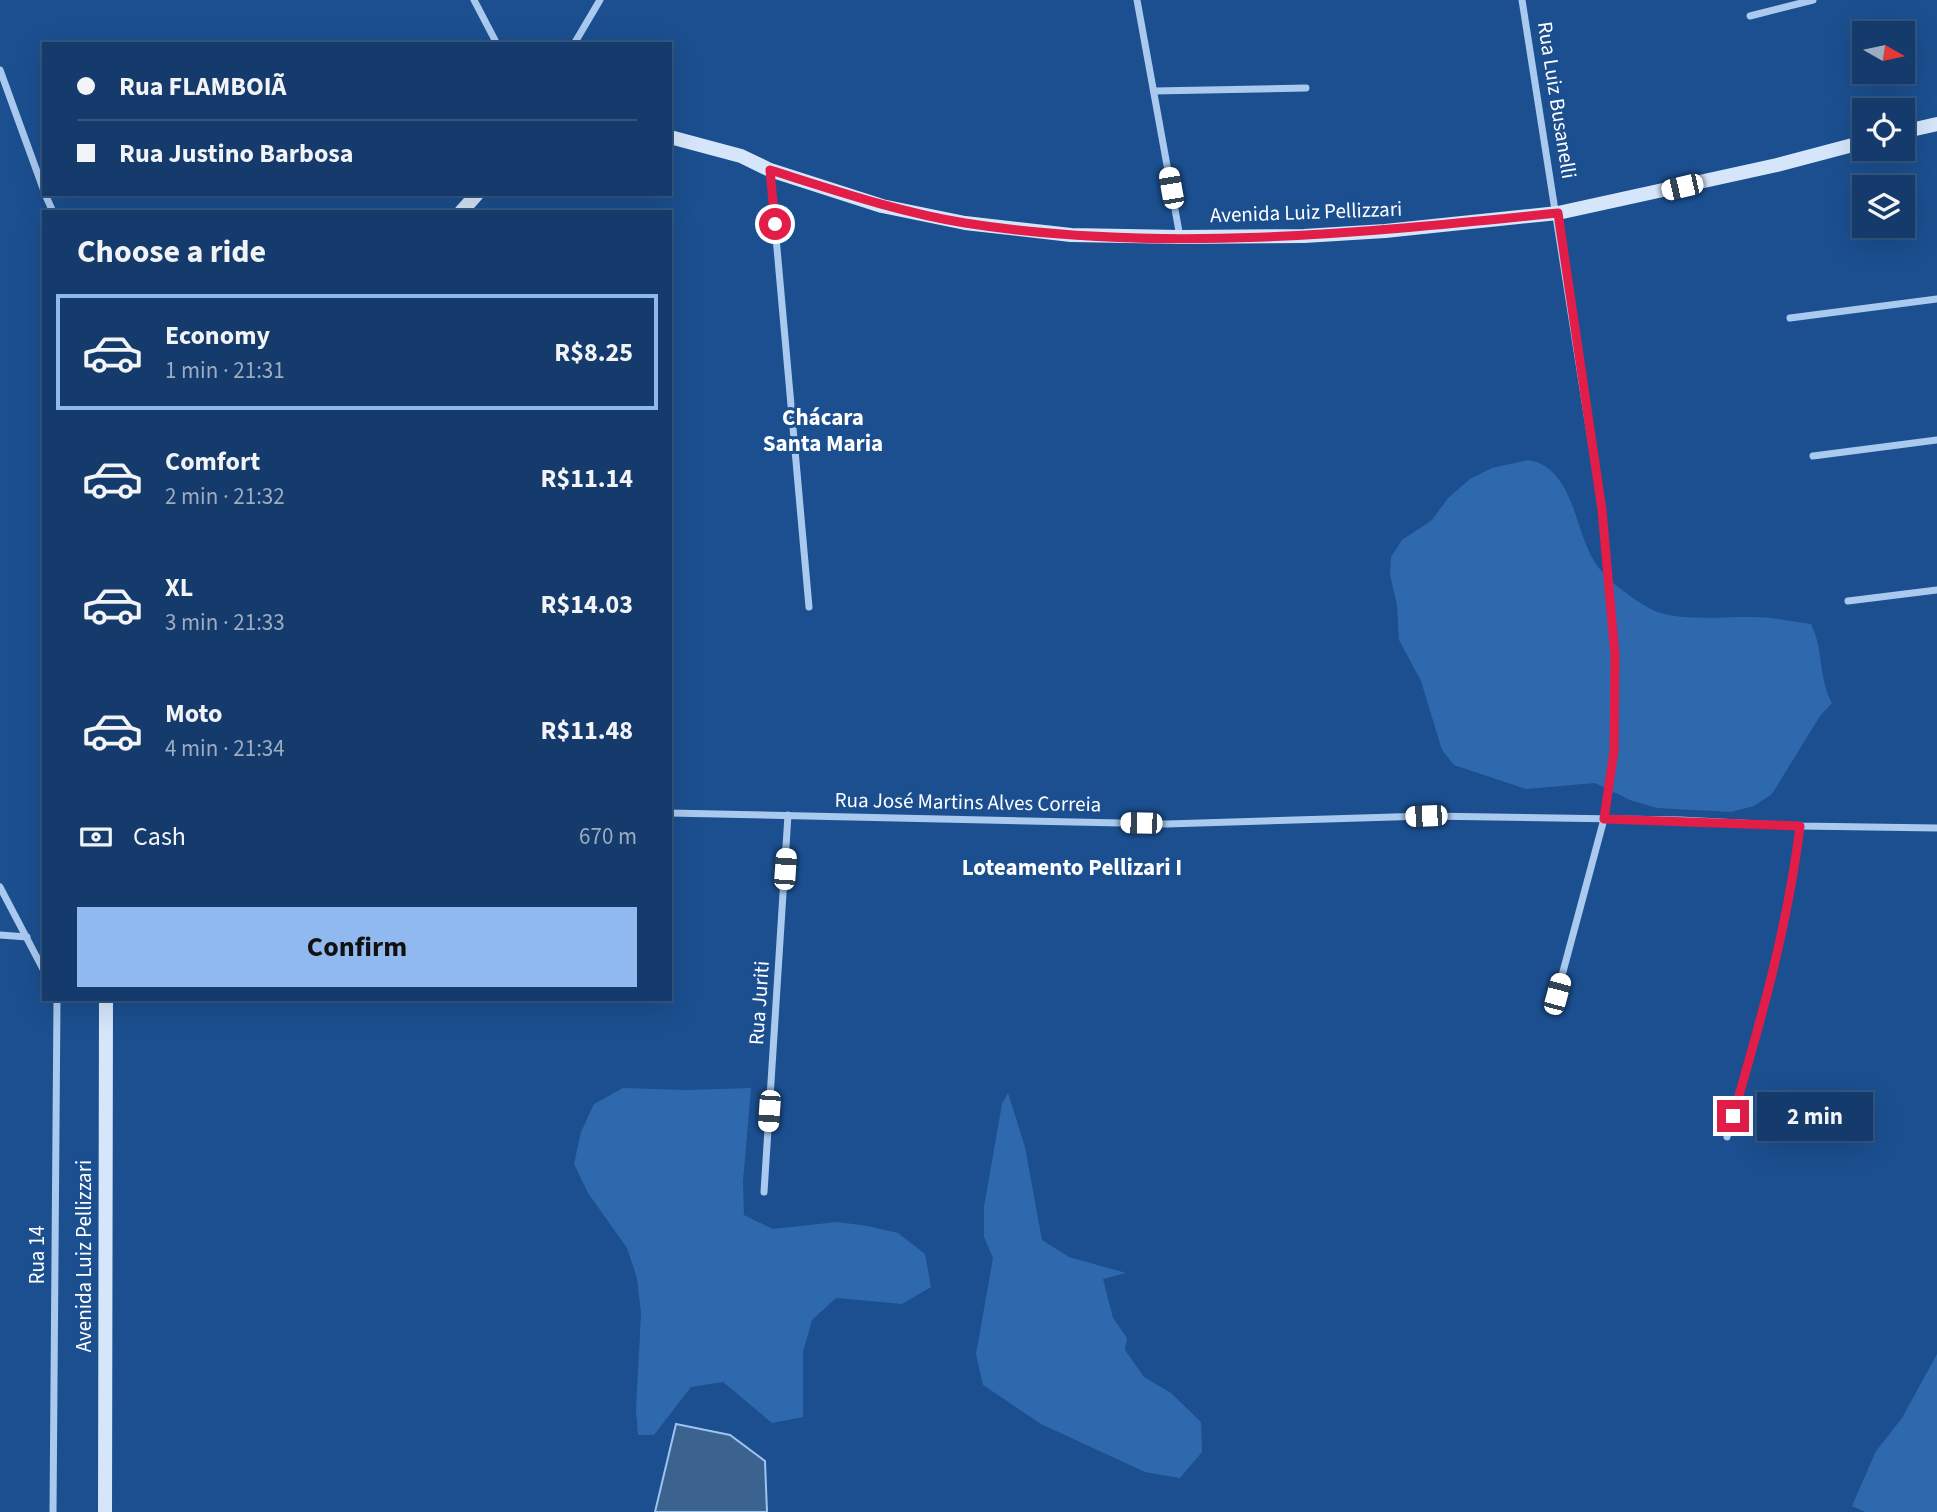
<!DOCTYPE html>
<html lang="en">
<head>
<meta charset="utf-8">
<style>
  :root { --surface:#143b6b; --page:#214673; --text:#f1f3f6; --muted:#9dadc1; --line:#33557e; --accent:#90b9f0 }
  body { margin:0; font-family:"Source Sans 3",sans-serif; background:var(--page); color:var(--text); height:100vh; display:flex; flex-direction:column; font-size:26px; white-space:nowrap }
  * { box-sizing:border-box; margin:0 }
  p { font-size:23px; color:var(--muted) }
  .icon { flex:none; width:38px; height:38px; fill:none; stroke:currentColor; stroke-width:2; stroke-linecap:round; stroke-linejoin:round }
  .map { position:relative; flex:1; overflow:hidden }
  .details { position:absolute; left:42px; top:210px; width:630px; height:791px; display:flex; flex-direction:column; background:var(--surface); border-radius:0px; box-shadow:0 7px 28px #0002,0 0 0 2px var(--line) }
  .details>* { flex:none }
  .top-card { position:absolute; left:42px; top:42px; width:630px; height:154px; border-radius:0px; box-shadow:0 7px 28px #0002,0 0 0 2px var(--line); display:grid; align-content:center; height:154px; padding:0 35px; background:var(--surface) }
  .needle { width:46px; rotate:99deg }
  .controls { position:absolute; left:1852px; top:21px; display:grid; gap:14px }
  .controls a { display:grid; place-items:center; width:63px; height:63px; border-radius:0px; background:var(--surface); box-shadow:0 7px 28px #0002,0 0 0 2px var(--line); font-size:35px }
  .end { position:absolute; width:32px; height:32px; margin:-16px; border:9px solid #e11d48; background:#fff; box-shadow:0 0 0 4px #fff }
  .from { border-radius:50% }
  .bubble { position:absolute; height:49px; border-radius:0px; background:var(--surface); box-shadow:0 7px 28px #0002,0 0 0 2px var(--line); font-size:23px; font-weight:700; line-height:49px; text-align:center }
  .car { position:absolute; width:21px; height:42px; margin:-21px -10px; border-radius:9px; box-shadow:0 0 5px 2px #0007; background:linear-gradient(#fff 24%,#345 0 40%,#fff 0 76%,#345 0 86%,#fff 0) }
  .top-card b { display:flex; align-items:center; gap:24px; height:66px; font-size:26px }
  .top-card b+b { border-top:2px solid var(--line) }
  .top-card i { width:18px; height:18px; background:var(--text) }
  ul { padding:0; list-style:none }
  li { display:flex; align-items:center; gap:21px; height:116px; margin:0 14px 10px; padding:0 21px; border:4px solid transparent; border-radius:0px }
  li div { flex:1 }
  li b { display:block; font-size:26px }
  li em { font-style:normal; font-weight:700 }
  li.on { border-color:var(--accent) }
  li>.icon { width:63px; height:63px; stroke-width:1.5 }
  h2 { padding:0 35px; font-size:32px; line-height:84px }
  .pay { display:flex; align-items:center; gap:18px; height:77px; padding:0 35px; font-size:26px }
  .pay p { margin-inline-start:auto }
  .button { display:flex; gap:14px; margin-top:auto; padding:14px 35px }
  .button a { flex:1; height:80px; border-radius:0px; background:var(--accent); color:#111; font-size:28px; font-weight:700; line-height:80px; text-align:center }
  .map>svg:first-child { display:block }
  .green { fill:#2e69ad }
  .water { fill:#3c6290; stroke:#9cc4f0; stroke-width:2 }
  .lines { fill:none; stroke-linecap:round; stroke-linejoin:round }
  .minor { stroke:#a9c9ee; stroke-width:7 }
  .secondary { stroke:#d6e6fa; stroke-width:14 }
  .route { stroke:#e11d48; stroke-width:9 }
  .labels { text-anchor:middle; stroke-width:6; stroke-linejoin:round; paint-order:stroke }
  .street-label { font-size:21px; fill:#fff; stroke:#1b4f8f }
  .neighbourhood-label { font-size:23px; font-weight:bold; fill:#fff; stroke:#1b4f8f }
</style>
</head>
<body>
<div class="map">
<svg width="1937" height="1512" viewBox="0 0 1937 1512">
  <rect width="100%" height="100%" fill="#1b4f8f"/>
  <g class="green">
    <path d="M1528,460C1573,467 1574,528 1594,561C1605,579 1629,596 1647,607C1673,623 1722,616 1752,617C1772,617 1791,621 1811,624C1824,650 1818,678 1832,703L1820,716L1772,794L1754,806L1731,812L1657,808L1630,800L1595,783L1526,789L1454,765L1442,750L1421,681L1399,640L1397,605L1390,575L1391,557L1402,540L1432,520L1448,498L1470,479L1492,468Z"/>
    <polygon points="623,1088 686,1090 751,1088 743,1181 744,1215 773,1229 837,1222 868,1226 898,1233 925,1254 931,1287 902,1304 836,1298 812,1320 803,1352 803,1417 772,1423 723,1382 691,1387 654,1435 638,1435 636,1410 641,1314 637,1278 627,1248 588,1193 574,1164 581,1132 594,1104"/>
    <polygon points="1008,1093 1025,1147 1042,1240 1069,1257 1126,1273 1103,1279 1113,1318 1127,1338 1125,1350 1144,1377 1171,1393 1201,1422 1202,1452 1180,1478 1145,1472 1041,1424 983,1385 976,1354 993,1258 984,1237 984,1207 1002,1104"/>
    <polygon points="1937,1354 1937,1512 1865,1512 1852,1506 1876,1451 1902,1418"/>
  </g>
  <polygon class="water" points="676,1424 730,1435 765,1461 767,1512 655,1512"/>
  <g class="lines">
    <g class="minor">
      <polyline points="474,0 497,44"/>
      <polyline points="1137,0 1180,237"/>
      <polyline points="1522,0 1602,510 1615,655 1614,751 1604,819 1557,994"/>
      <polyline points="1750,16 1813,0"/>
      <polyline points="574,44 600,0"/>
      <polyline points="0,70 44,191"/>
      <polyline points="1154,91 1306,88"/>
      <polyline points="770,170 809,607"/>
      <polyline points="45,194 53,212"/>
      <polyline points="1790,318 1937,299"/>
      <polyline points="1813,456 1937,440"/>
      <polyline points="1848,601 1937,590"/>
      <polyline points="670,813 1167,824 1426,816 1680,820 1800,826 1937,828"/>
      <polyline points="0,887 44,971"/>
      <polyline points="0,935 27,937"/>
      <path d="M1727,1137C1757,1034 1787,933 1800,826"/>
      <polyline points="764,1192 788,815"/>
      <polyline points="53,1512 57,999"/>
    </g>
    <g class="secondary">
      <polyline points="1902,132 1937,124"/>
      <polyline points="670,137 741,156 770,170 882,206 965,223 1071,235 1180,237 1304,236 1385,231 1558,213 1777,165 1864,142"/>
      <polyline points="461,212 477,194"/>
      <polyline points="105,1512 106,999"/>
    </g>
  </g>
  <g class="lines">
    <path class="route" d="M775,224L770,170C834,190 898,212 965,223C1161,254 1362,233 1558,213L1602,510L1615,655L1614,751L1604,819L1800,826C1788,925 1761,1020 1733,1116"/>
  </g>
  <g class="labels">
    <g class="street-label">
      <text transform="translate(1557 100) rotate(81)" y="7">Rua Luiz Busanelli</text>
      <text transform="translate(1306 212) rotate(-2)" y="7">Avenida Luiz Pellizzari</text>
      <text transform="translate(968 802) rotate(1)" y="7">Rua José Martins Alves Correia</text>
      <text transform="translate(759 1003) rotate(-86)" y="7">Rua Juriti</text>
      <text transform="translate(37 1255) rotate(-90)" y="7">Rua 14</text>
      <text transform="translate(84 1256) rotate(-90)" y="7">Avenida Luiz Pellizzari</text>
    </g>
    <g class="neighbourhood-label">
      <text x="823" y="425">Chácara<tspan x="823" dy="26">Santa Maria</tspan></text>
      <text x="1072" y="875">Loteamento Pellizari I</text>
    </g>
  </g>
</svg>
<div class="controls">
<a><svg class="needle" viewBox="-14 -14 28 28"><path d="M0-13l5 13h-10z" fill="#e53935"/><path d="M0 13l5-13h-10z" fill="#9dadc1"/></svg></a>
<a><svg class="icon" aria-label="locate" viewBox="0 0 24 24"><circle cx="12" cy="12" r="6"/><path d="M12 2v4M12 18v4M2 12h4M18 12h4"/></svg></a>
<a><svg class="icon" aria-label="layers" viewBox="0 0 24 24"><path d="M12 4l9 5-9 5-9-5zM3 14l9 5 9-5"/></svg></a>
</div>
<i class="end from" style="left:775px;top:224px"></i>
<i class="end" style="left:1733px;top:1116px"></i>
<div class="bubble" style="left:1757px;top:1092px;width:116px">2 min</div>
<i class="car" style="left:1682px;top:187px;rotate:257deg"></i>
<i class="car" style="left:1171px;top:188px;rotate:350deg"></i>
<i class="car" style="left:1426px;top:816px;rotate:268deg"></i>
<i class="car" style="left:1141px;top:823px;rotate:271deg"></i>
<i class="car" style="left:785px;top:869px;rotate:4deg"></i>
<i class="car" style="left:1557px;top:994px;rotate:15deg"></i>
<i class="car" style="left:769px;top:1111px;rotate:184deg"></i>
<div class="top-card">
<b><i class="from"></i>Rua FLAMBOIÃ</b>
<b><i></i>Rua Justino Barbosa</b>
</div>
<section class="details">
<h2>Choose a ride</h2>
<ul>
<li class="on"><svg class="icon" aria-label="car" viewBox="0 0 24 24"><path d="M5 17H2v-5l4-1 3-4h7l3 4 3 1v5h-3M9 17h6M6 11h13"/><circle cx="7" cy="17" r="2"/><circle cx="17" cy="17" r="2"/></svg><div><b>Economy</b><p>1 min · 21:31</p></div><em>R$8.25</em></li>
<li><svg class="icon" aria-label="car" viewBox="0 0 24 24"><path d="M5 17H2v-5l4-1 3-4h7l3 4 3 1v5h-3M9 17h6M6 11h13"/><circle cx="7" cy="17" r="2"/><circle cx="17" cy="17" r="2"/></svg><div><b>Comfort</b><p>2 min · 21:32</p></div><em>R$11.14</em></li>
<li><svg class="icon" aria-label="car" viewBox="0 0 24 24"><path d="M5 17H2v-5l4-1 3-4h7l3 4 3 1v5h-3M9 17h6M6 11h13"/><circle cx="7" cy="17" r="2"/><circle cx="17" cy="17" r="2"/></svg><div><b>XL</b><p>3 min · 21:33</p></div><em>R$14.03</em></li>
<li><svg class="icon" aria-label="car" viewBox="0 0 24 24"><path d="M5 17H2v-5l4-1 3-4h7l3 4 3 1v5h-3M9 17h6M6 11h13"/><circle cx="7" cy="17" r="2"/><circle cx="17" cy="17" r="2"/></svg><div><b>Moto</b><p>4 min · 21:34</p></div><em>R$11.48</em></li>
</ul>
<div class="pay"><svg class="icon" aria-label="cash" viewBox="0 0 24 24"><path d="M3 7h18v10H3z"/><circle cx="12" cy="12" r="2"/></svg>Cash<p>670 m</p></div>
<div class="button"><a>Confirm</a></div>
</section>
</div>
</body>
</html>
